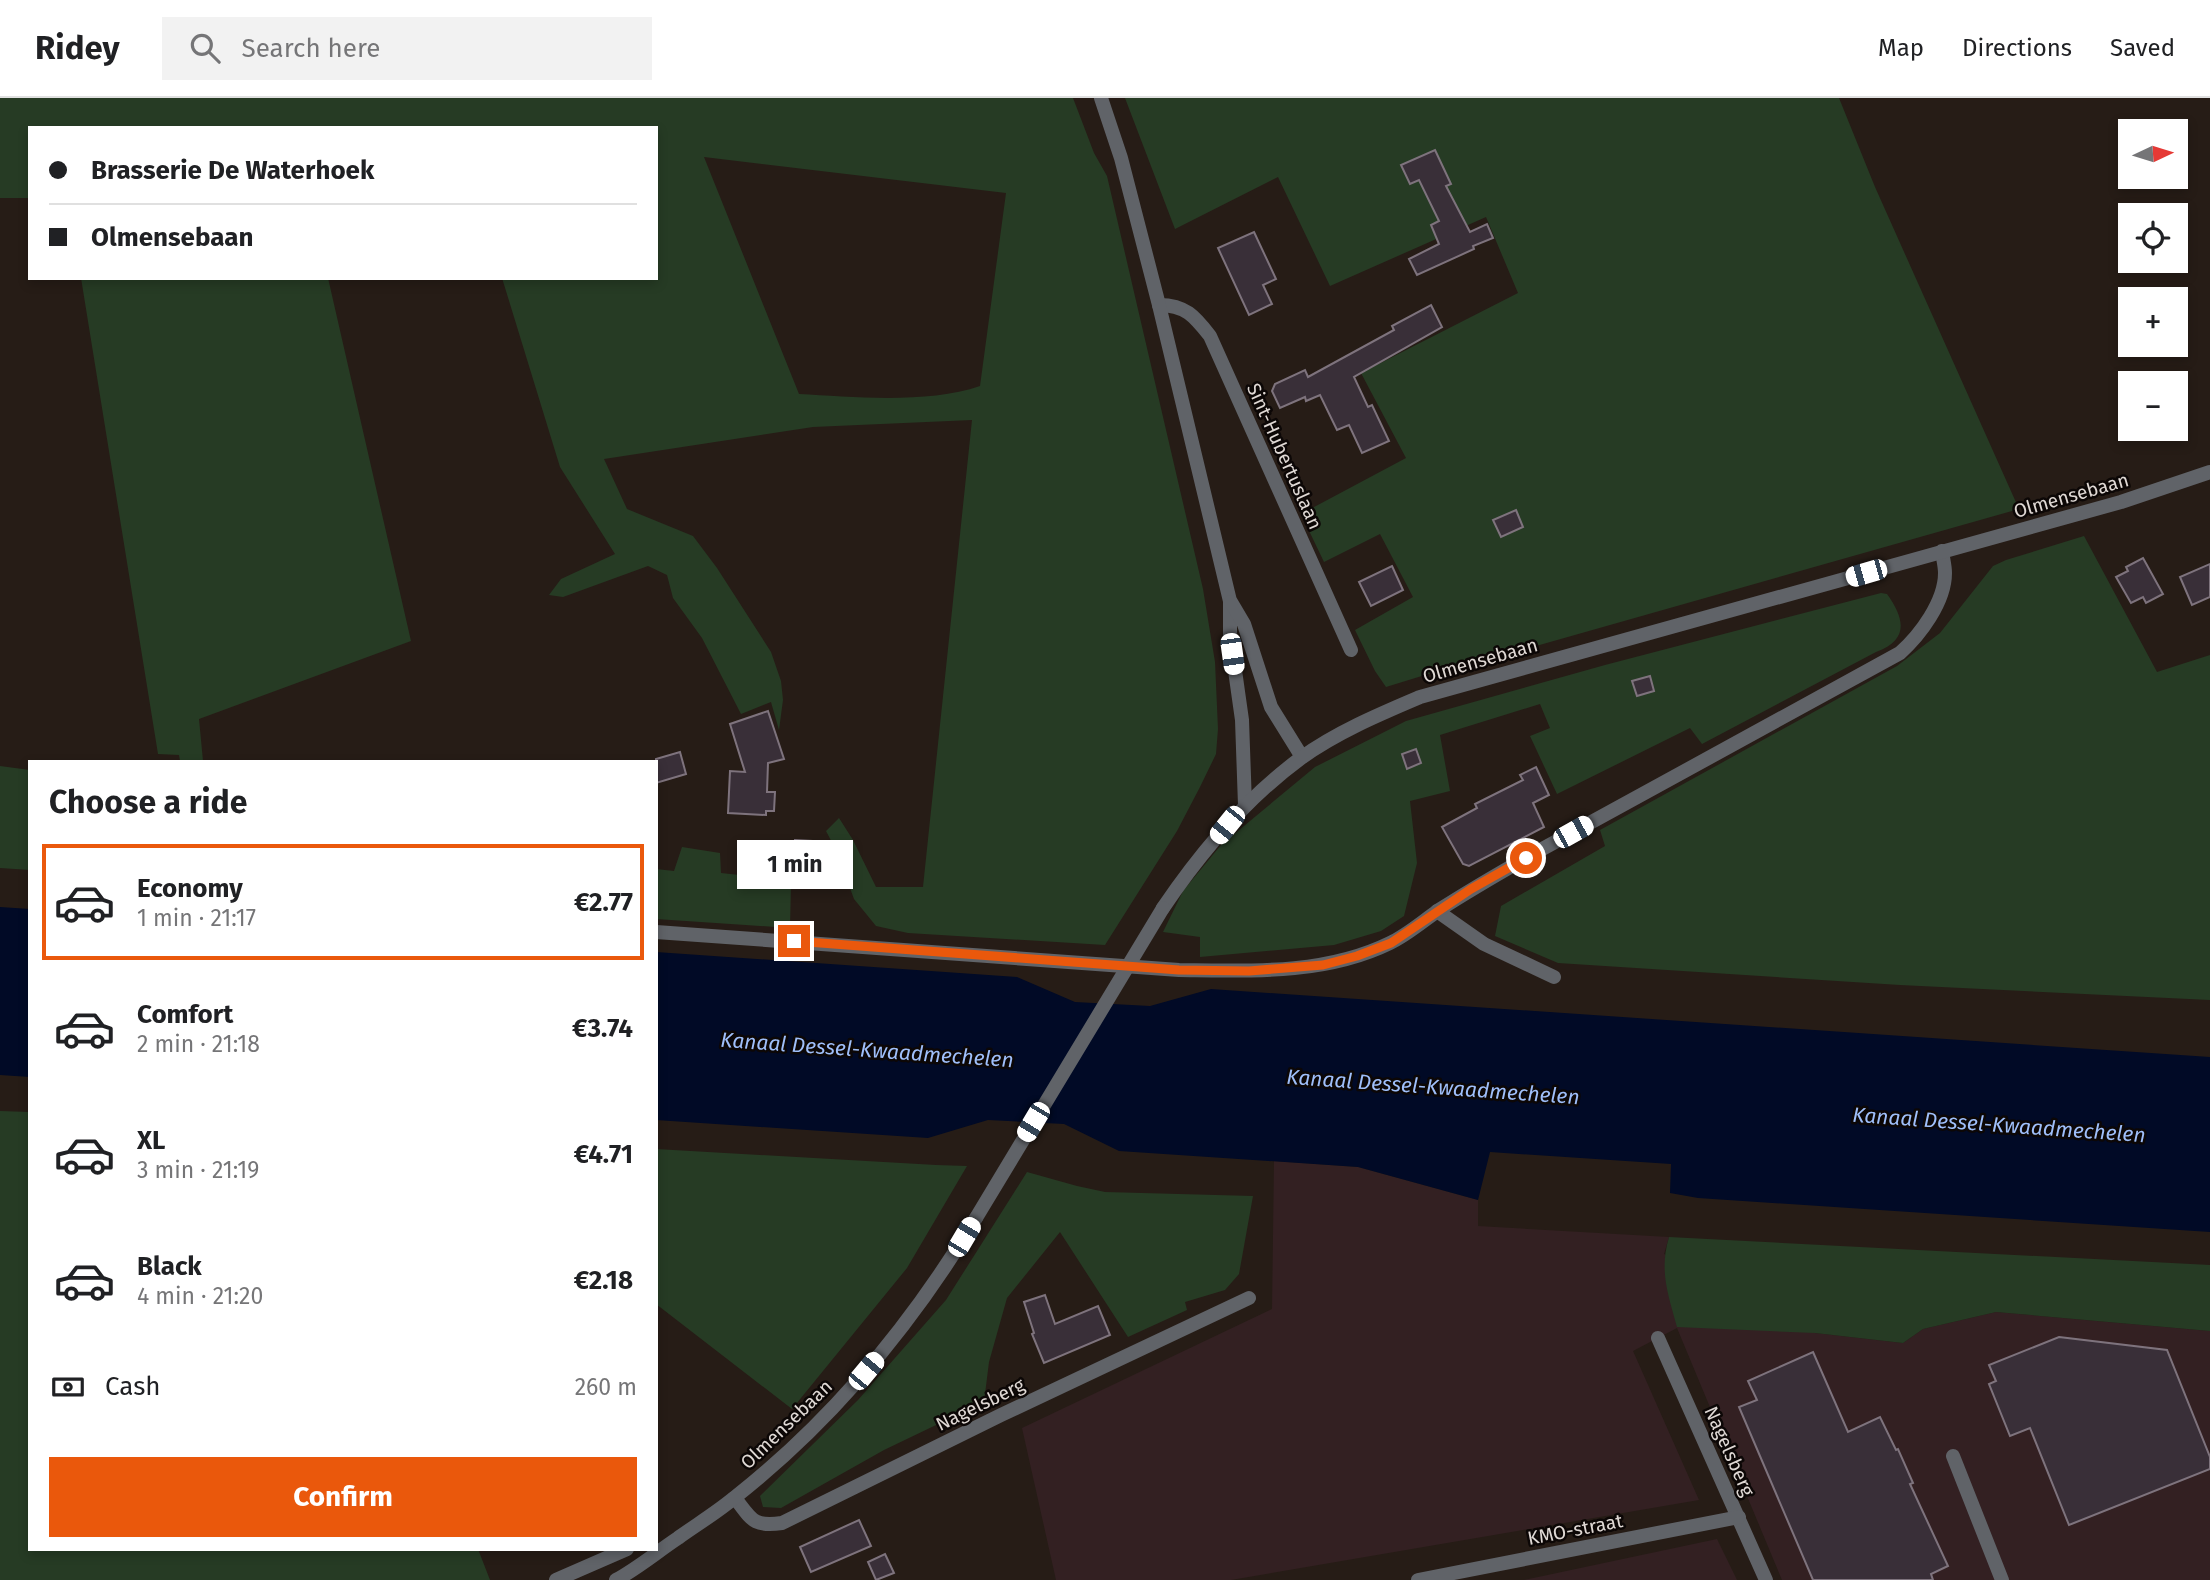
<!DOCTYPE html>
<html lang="en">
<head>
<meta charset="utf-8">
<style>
  :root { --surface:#fff; --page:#f2f2f2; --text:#202124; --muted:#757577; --line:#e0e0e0; --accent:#ea580c }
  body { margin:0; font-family:"Fira Sans",sans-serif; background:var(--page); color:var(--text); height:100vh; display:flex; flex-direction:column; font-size:26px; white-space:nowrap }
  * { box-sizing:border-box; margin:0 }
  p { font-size:23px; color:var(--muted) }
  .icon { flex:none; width:38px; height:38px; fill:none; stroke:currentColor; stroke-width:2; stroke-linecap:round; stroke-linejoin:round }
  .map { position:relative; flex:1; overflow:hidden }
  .drawer { position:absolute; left:28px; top:662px; width:630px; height:791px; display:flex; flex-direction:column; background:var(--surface); border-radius:0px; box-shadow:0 4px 10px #0003 }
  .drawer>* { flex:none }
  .top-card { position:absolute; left:28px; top:28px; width:630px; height:154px; border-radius:0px; box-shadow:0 4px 10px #0003; display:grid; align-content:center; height:154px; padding:0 21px; background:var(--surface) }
  .needle { width:46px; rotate:86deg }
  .tools { position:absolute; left:2118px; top:21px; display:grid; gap:14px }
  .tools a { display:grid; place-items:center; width:70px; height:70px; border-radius:0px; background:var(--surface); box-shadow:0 4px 10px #0003; font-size:35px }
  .end { position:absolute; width:32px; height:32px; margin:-16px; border:9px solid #ea580c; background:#fff; box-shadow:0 0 0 4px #fff }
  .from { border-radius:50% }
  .bubble { position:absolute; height:49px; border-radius:0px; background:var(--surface); box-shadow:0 4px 10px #0003; font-size:23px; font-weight:700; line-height:49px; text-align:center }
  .car { position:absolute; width:21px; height:42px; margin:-21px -10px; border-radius:9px; box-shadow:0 0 5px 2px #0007; background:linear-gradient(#fff 24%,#345 0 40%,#fff 0 76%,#345 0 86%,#fff 0) }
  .top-card b { display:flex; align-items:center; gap:24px; height:66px; font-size:26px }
  .top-card b+b { border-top:2px solid var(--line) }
  .top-card i { width:18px; height:18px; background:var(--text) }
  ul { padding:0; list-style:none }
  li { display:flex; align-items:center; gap:21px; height:116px; margin:0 14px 10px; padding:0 7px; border:4px solid transparent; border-radius:0px }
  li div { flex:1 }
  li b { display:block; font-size:26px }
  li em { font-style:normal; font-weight:700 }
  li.active { border-color:var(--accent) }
  li>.icon { width:63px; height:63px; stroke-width:1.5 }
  h2 { padding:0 21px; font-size:32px; line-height:84px }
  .pay { display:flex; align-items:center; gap:18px; height:77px; padding:0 21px; font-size:26px }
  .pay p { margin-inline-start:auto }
  .action { display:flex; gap:14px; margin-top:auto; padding:14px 21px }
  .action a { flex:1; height:80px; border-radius:0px; background:var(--accent); color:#fff; font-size:28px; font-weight:700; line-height:80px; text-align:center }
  header { display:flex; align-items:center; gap:42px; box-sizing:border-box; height:98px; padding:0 35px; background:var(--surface); border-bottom:2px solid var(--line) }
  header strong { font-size:33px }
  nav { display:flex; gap:38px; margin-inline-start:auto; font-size:24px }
  .search { width:490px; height:63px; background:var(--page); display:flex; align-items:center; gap:18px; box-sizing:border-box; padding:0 24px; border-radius:0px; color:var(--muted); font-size:26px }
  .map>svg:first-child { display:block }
  .industrial { fill:#332022 }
  .green { fill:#263b24; fill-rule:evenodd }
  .water { fill:#010a26 }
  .building { fill:#392f38; stroke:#7e737d; stroke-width:2 }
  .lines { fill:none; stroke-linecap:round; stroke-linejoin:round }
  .minor { stroke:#606368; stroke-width:14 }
  .tertiary { stroke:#606368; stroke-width:14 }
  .tertiary-bridge { stroke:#606368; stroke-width:14 }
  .route { stroke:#ea580c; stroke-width:9 }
  .labels { text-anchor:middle; stroke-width:5; stroke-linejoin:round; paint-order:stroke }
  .street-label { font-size:19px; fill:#e0d9d5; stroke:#0c0706 }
  .water-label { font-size:21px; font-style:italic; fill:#9fbffa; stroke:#0c0706 }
</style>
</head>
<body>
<header>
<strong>Ridey</strong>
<div class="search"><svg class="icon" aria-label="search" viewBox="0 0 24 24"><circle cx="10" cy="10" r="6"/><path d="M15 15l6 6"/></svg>Search here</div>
<nav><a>Map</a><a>Directions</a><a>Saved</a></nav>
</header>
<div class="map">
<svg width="2210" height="1482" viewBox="0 0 2210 1482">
  <rect width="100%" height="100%" fill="#261c16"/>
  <g class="industrial">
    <polygon points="1274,1063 1358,1069 1478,1102 1478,1128 1669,1139 1664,1156 1815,1235 1903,1245 1923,1231 1996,1214 2210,1233 2210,1482 1782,1482 1677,1230 1633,1253 1699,1402 1231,1482 1056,1482 1022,1330 1272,1211"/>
    <polygon points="1717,1441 1737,1482 1524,1482"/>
  </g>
  <g class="green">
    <path d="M0,0H1073L1094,55L1107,78L1203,491L1215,564L1218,631L1216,656L1200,689L1177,733L1105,847L908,835L876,828L854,801L836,752L826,733L839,720L853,742L876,789H923L972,322L813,329L604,361L627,411L693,438L717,470L771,554L781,583L783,602L779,632L771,604L741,616L702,540L673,500L667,477L648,468L563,499L549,497L561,481L615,456L560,369L502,180H656V30H30V100H0ZM704,59L1006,95L980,288C928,306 853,299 799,296Z"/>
    <polygon points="1125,0 1839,0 1875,89 2019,411 1529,550 1464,565 1386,589 1375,573 1355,532 1413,499 1380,436 1324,464 1301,416 1406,360 1361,275 1518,195 1486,119 1330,188 1278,79 1175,131"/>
    <polygon points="81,180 328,180 411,543 199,621 203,663 180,663 179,657 158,656"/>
    <polygon points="2084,438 2157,574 2210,557 2210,902 1900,887 1558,865 1495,838 1501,808 1605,748 1600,732 1897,568 1940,535 1993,468 2006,462"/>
    <path d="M1881,495L1887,496C1905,521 1909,542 1876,554L1702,646L1690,630L1557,696L1530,638L1550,630L1540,606L1440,637L1450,693L1410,703L1417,765L1404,818L1381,833L1334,847L1200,859V839L1163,834L1183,793L1221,747L1315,669L1406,623L1605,567Z"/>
    <polygon points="0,668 30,672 30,772 0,770"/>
    <polygon points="682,749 720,755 721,775 749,778 791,786 790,830 656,821 656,771 674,773"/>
    <polygon points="0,1013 30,1014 30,1451 478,1451 490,1482 0,1482"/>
    <polygon points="656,1051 936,1067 967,1068 907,1170 792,1311 656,1206"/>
    <polygon points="1027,1074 1077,1088 1105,1094 1253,1098 1239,1176 1225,1192 1185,1204 1187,1212 1128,1239 1060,1134 1007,1200 989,1264 984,1304 884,1352 781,1410 763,1409 760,1398 858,1302 946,1202"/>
    <path d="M1669,1139L2210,1167V1233L1996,1214L1923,1231L1903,1245L1815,1235L1677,1229C1668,1196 1659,1173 1669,1139Z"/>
  </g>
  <g class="water">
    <polygon points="0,809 30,811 30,979 0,977"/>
    <polygon points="656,854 1017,879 1075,904 1150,908 1211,891 2210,959 2210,1134 1698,1100 1670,1095 1671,1066 1490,1054 1478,1102 1358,1069 1119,1053 1064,1026 988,1022 928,1040 656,1022"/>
  </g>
  <g class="building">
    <polygon points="1435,52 1451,86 1446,88 1470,134 1487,126 1493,140 1473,148 1474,151 1417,177 1409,161 1439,146 1431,127 1439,123 1419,82 1410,86 1401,67"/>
    <polygon points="1254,134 1276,181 1263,187 1272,206 1249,217 1218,150"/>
    <polygon points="1431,207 1442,229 1354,279 1368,309 1372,307 1389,343 1362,355 1349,327 1337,332 1320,297 1306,303 1305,299 1280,310 1272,293 1275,286 1305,272 1308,279 1394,232 1392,228"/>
    <polygon points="1516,412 1523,429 1501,439 1493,422"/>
    <polygon points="2143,460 2163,496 2146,505 2143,499 2131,505 2116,479 2128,473 2126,469"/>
    <polygon points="2210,466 2210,499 2192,507 2180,479"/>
    <polygon points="1392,468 1403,492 1371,508 1359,484"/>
    <polygon points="1650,578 1654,593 1637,598 1632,583"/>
    <polygon points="768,613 784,661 768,665 767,694 775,694 774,713 766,713 766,717 728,715 730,673 745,674 730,626"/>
    <polygon points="1416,651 1421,665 1407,671 1402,656"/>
    <polygon points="680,654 686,676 656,685 656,661"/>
    <polygon points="1536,669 1549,697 1533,705 1544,729 1469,768 1463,766 1442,729 1477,710 1475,706 1523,682 1520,677"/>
    <polygon points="795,742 830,744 829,765 840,766 839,787 797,785 799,759 794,758"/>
    <polygon points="1045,1197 1055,1226 1098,1208 1110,1237 1044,1265 1032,1236 1034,1235 1024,1204"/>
    <polygon points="2059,1239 2167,1252 2210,1359 2210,1371 2069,1427 2030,1330 2010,1338 1989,1286 1996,1283 1989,1267"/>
    <polygon points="1813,1254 1848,1334 1880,1319 1896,1352 1898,1351 1913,1385 1910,1386 1948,1468 1931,1476 1933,1482 1813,1482 1739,1309 1757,1302 1748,1283"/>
    <polygon points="859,1422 871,1448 811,1474 800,1449"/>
    <polygon points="885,1456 894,1475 876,1482 868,1464"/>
  </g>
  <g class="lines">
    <g class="minor">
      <path d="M1159,207C1186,207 1195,219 1210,238L1351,552"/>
      <polyline points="1437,813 1484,846 1554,879"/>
      <path d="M656,834L1179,872C1249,873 1325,877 1390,845C1407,837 1423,823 1439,812C1467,794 1496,777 1526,760L1900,555C1920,537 1945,504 1945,475C1945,468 1943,461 1942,453"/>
      <polyline points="1658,1240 1766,1482"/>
      <polyline points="1953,1358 2002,1482"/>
      <path d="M735,1400C752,1422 753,1429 782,1425L1001,1317L1249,1200"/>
      <polyline points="1418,1482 1739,1419"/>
    </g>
    <g class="tertiary">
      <polyline points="1101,0 1121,60 1159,207 1230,503 1230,537 1242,622 1245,707"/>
      <polyline points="1231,504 1244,526 1271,609 1302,659"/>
      <path d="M1163,810C1201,754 1245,701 1301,660C1337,634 1380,616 1420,599L2121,404L2210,374"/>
      <polyline points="556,1482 627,1451"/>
      <path d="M616,1482C638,1470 657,1454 678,1440C696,1427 716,1415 734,1400C832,1323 912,1226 976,1120"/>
    </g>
    <polyline class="tertiary-bridge" points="976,1120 1163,810"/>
  </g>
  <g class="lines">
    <polyline class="route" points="794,843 1179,872 1249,873 1323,867 1357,858 1391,845 1471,791 1526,760"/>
  </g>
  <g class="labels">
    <g class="street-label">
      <text transform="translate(1285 358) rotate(66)" y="7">Sint-Hubertuslaan</text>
      <text transform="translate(2071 397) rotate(-16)" y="7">Olmensebaan</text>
      <text transform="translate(1480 562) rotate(-16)" y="7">Olmensebaan</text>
      <text transform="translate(980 1306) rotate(-26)" y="7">Nagelsberg</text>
      <text transform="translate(786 1326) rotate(-44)" y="7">Olmensebaan</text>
      <text transform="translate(1730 1353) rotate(66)" y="7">Nagelsberg</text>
      <text transform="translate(1575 1431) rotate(-11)" y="7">KMO-straat</text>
    </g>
    <g class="water-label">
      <text transform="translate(867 952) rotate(4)" y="7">Kanaal Dessel-Kwaadmechelen</text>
      <text transform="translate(1433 989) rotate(4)" y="7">Kanaal Dessel-Kwaadmechelen</text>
      <text transform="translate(1999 1027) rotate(4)" y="7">Kanaal Dessel-Kwaadmechelen</text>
    </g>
  </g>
</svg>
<div class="tools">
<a><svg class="needle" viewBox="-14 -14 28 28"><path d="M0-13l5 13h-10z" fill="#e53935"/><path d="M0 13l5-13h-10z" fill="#757577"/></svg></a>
<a><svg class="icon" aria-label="locate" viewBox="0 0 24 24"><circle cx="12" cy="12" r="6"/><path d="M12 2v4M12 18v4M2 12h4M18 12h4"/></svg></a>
<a>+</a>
<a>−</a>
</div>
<i class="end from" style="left:1526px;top:760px"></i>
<i class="end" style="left:794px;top:843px"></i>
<div class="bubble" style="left:737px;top:742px;width:116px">1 min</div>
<i class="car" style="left:1866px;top:475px;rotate:254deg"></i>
<i class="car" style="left:1232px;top:556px;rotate:172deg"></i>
<i class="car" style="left:1227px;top:727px;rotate:219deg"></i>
<i class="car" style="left:1573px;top:734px;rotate:61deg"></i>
<i class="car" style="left:1033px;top:1024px;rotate:211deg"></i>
<i class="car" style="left:964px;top:1139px;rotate:31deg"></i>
<i class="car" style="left:866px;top:1273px;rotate:40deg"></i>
<div class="top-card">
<b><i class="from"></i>Brasserie De Waterhoek</b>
<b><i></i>Olmensebaan</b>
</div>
<section class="drawer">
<h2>Choose a ride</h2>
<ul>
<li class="active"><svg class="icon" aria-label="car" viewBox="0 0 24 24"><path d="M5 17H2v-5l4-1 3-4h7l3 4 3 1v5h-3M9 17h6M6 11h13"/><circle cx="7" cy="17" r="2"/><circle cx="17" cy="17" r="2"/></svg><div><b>Economy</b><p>1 min · 21:17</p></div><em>€2.77</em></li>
<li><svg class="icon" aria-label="car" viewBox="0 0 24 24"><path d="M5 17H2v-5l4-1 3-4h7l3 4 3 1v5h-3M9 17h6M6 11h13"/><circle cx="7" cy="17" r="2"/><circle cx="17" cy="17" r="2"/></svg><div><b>Comfort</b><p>2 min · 21:18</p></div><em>€3.74</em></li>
<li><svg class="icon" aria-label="car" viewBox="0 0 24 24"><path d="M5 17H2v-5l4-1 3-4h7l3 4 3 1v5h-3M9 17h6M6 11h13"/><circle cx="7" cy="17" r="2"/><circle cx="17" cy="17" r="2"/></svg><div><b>XL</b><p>3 min · 21:19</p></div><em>€4.71</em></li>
<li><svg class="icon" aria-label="car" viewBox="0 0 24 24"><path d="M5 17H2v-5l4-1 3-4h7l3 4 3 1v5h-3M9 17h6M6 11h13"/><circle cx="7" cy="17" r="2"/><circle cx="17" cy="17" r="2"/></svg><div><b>Black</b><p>4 min · 21:20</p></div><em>€2.18</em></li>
</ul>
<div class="pay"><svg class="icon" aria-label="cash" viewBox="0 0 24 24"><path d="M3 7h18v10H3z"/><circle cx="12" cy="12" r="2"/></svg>Cash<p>260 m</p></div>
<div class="action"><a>Confirm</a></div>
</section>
</div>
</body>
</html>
